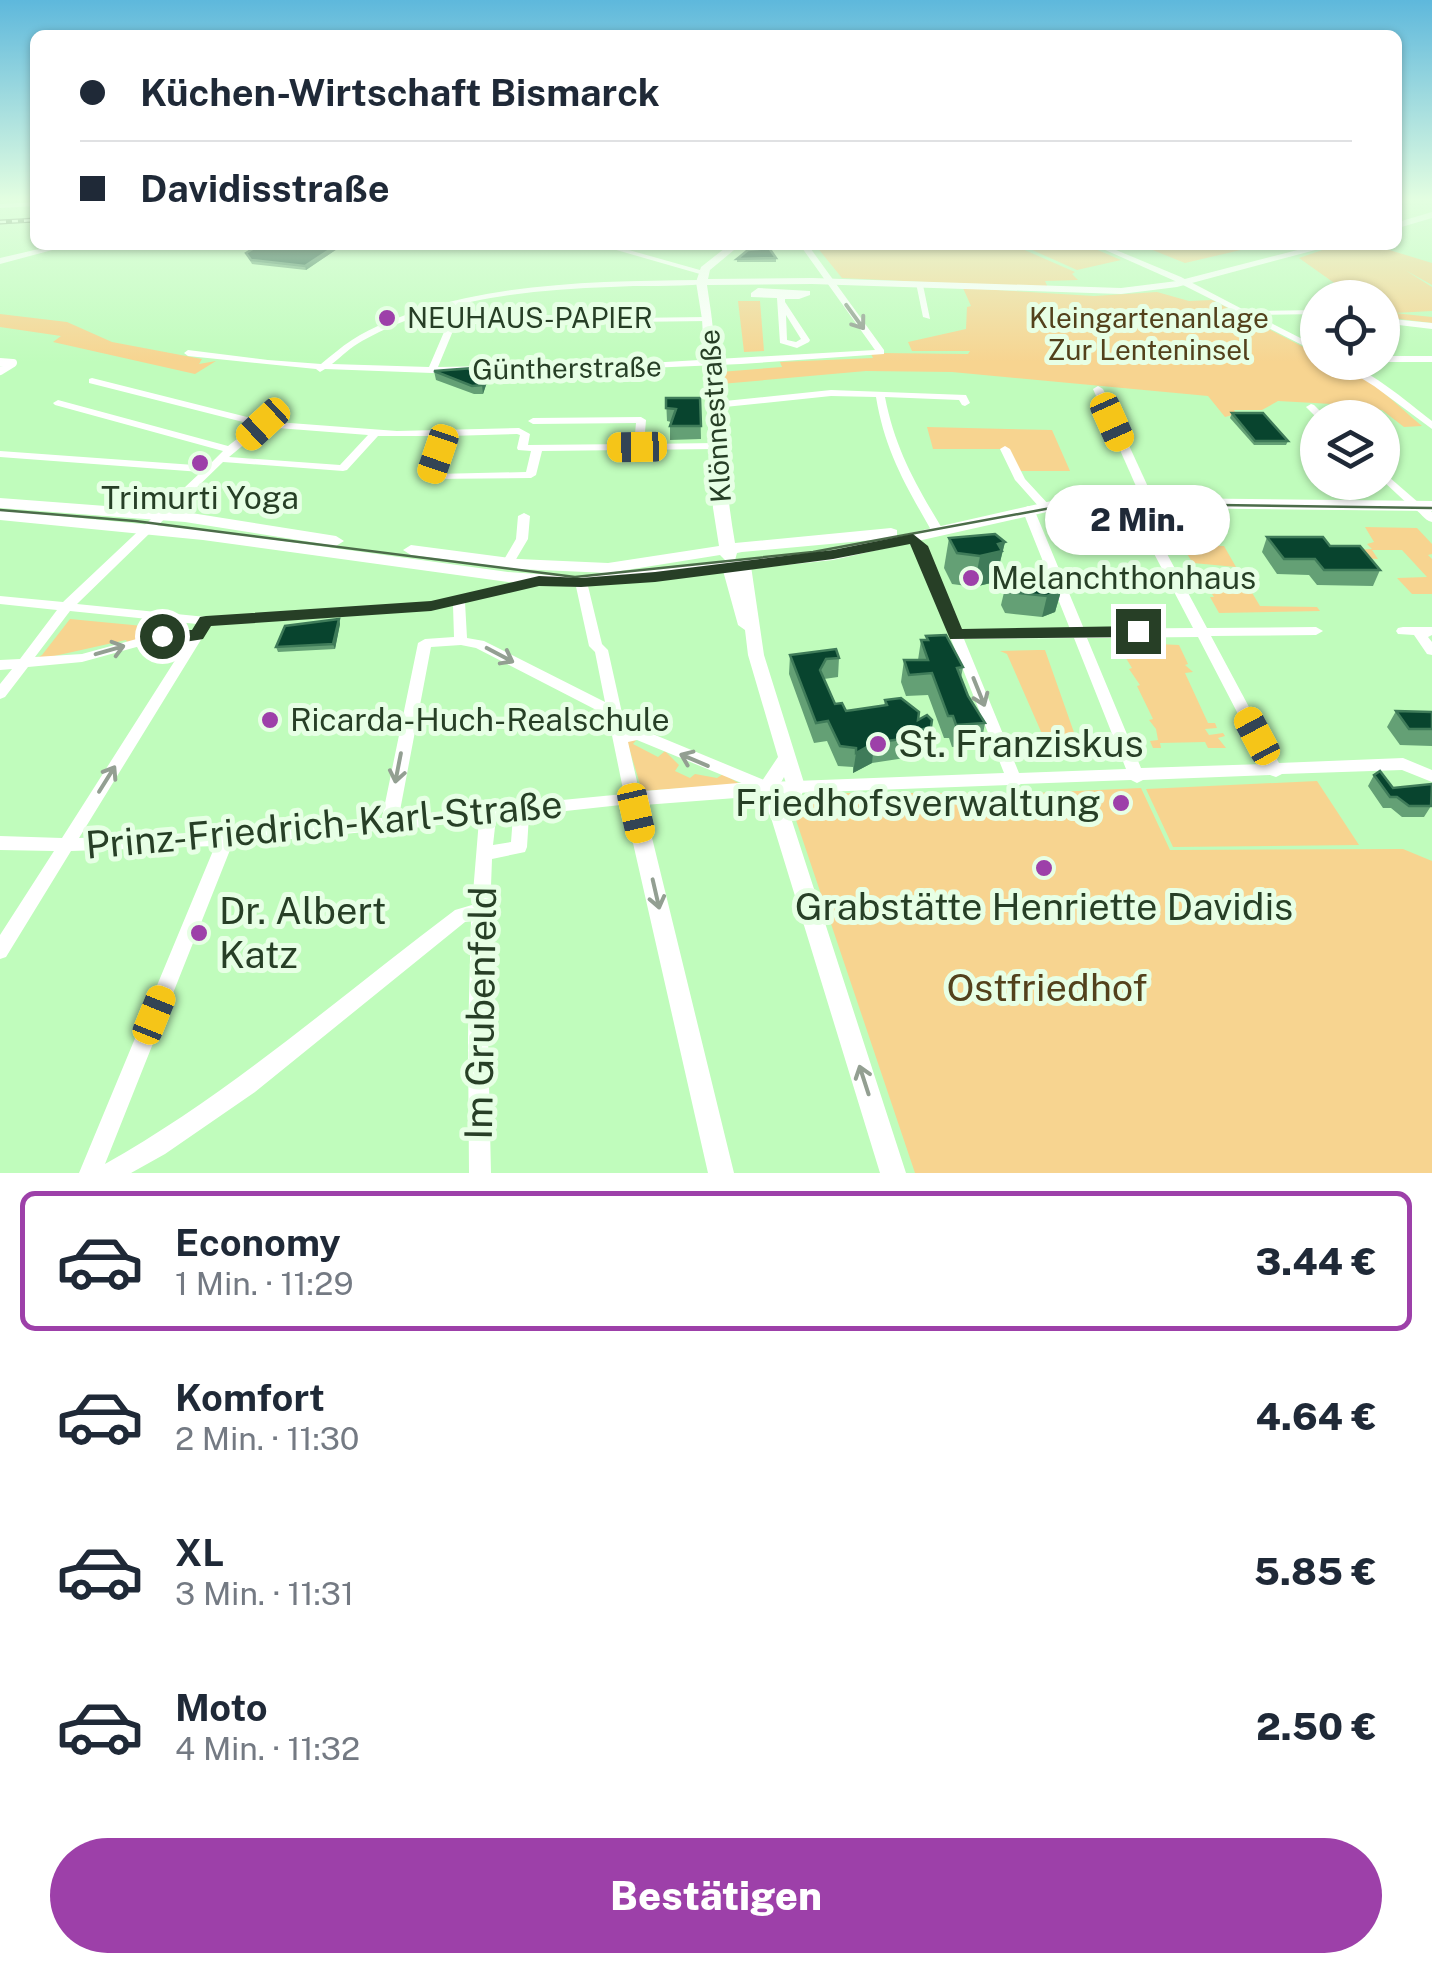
<!DOCTYPE html>
<html lang="de">
<head>
<meta charset="utf-8">
<style>
  :root { --surface:#fff; --page:#f2f2f3; --text:#1f2937; --muted:#747a83; --line:#e0e1e3; --accent:#9d40a9 }
  body { margin:0; font-family:"Public Sans",sans-serif; background:var(--page); color:var(--text); height:100vh; display:flex; flex-direction:column; font-size:38px; white-space:nowrap }
  * { box-sizing:border-box; margin:0 }
  p { font-size:32px; color:var(--muted) }
  .icon { flex:none; width:55px; height:55px; fill:none; stroke:currentColor; stroke-width:2; stroke-linecap:round; stroke-linejoin:round }
  .map { position:relative; height:1173px; overflow:hidden }
  .drawer { display:flex; flex-direction:column; background:var(--surface); flex:1 }
  .drawer>* { flex:none }
  .banner { position:absolute; left:30px; top:30px; width:1372px; height:220px; border-radius:15px; box-shadow:0 2px 8px #0004; display:grid; align-content:center; height:220px; padding:0 50px; background:var(--surface) }
  .controls { position:absolute; left:1300px; top:280px; display:grid; gap:20px }
  .controls a { display:grid; place-items:center; width:100px; height:100px; border-radius:50%; background:var(--surface); box-shadow:0 2px 8px #0004; font-size:50px }
  .end { position:absolute; width:45px; height:45px; margin:-22px; border:12px solid #273f26; background:#fff; box-shadow:0 0 0 5px #fff }
  .from { border-radius:50% }
  .bubble { position:absolute; height:70px; border-radius:35px; background:var(--surface); box-shadow:0 2px 8px #0004; font-size:32px; font-weight:800; line-height:70px; text-align:center }
  .car { position:absolute; width:30px; height:60px; margin:-30px -15px; border-radius:12px; box-shadow:0 0 8px 2px #0007; background:linear-gradient(#f5c518 24%,#345 0 40%,#f5c518 0 76%,#345 0 86%,#f5c518 0) }
  .banner b { display:flex; align-items:center; gap:35px; height:95px; font-size:38px }
  .banner b+b { border-top:2px solid var(--line) }
  .banner i { width:25px; height:25px; background:var(--text) }
  ul { padding:18px 0 0; list-style:none }
  li { display:flex; align-items:center; gap:30px; height:140px; margin:0 20px 15px; padding:0 30px; border:5px solid transparent; border-radius:15px }
  li div { flex:1 }
  li b { display:block; font-size:38px }
  li em { font-style:normal; font-weight:800 }
  li.selected { border-color:var(--accent) }
  li>.icon { width:90px; height:90px; stroke-width:1.5 }
  .cta { display:flex; gap:20px; margin-top:auto; padding:20px 50px }
  .cta a { flex:1; height:115px; border-radius:60px; background:var(--accent); color:#fff; font-size:40px; font-weight:800; line-height:115px; text-align:center }
  .map>svg:first-child { display:block }
  .green { fill:#f7d490 }
  .lines { fill:none; stroke-linecap:round; stroke-linejoin:round }
  .pedestrian { stroke:#fff; stroke-width:8 }
  .minor { fill:#fff; fill-rule:evenodd }
  .tertiary { fill:#fff; fill-rule:evenodd }
  .secondary { fill:#fff; fill-rule:evenodd }
  .tram { stroke:#4c6c4a; stroke-width:2.5 }
  .rail-casing { stroke:#4c6c4a; stroke-width:5 }
  .rail { stroke:#e7ffe5; stroke-width:2.5; stroke-dasharray:6; stroke-linecap:butt }
  .wall { fill:#64a075 }
  .shaded-wall { fill:#3f7b59 }
  .building { fill:#08442e; stroke:#3f7b59; stroke-width:2.5 }
  .oneway { stroke:#939f92 }
  .route { fill:#273f26 }
  .poi-dot { fill:#9d40a9; stroke:#e7ffe5; stroke-width:4 }
  .labels { text-anchor:middle; stroke-width:10; stroke-linejoin:round; paint-order:stroke }
  .far-poi-label { font-size:28px; fill:#273f26; stroke:#e7ffe5; text-anchor:start }
  .far-park-label { font-size:28px; fill:#53411c; stroke:#e7ffe5 }
  .far-street-label { font-size:28px; fill:#273f26; stroke:#e7ffe5 }
  .poi-label { font-size:32px; fill:#273f26; stroke:#e7ffe5; text-anchor:start }
  .near-poi-label { font-size:38px; fill:#273f26; stroke:#e7ffe5; text-anchor:start }
  .near-street-label { font-size:38px; fill:#273f26; stroke:#e7ffe5 }
  .near-park-label { font-size:38px; fill:#53411c; stroke:#e7ffe5 }
</style>
</head>
<body>
<div class="map">
<svg width="1432" height="1173" viewBox="0 0 1432 1173">
  <rect width="100%" height="100%" fill="#c0fcbc"/>
  <g class="green">
    <polygon points="994,245 1020,248 1075,272 1072,274 1078,280 1045,281 1048,288 842,278 816,246"/>
    <polygon points="1021,245 1086,245 1121,260 1077,270"/>
    <polygon points="1140,245 1234,245 1245,249 1185,263"/>
    <polygon points="1337,245 1373,245 1432,263 1432,285 1405,270 1432,287 1432,311 1394,313 1432,317 1432,323 1383,317 1383,307 1392,312 1383,305 1382,298 1372,297 1350,282 1367,297 1354,297 1299,258"/>
    <path d="M963,288L1094,296L1157,292L1189,301L1212,300L1317,354L1318,362C1358,363 1393,402 1422,426L1404,427L1382,410L1332,404L1278,401L1262,410H1234L1236,414L1225,417L1208,396L952,372L866,371L721,384L720,372L782,367L780,362L873,358L871,354L881,353L968,354L970,351H912L908,342L966,329L967,307L971,306Z"/>
    <polygon points="738,301 760,301 764,351 744,352"/>
    <polygon points="0,314 67,322 112,342 202,359 199,364 216,361 195,374 53,342 61,336 0,327"/>
    <polygon points="927,427 1052,430 1070,471 1020,471 1009,449 933,449"/>
    <polygon points="1365,527 1417,528 1432,544 1432,554 1428,555 1432,559 1432,594 1412,594 1397,578 1427,577 1402,550 1372,550 1378,559 1362,558 1354,550 1372,549 1367,544 1374,542"/>
    <polygon points="1179,539 1215,540 1219,546 1224,546 1236,567 1193,563 1187,554 1198,555 1199,550 1186,550"/>
    <polygon points="1198,573 1232,574 1236,581 1245,581 1260,606 1317,607 1320,611 1219,613 1210,597 1214,597 1212,594 1207,593 1202,583 1233,585 1230,581 1205,581"/>
    <polygon points="70,619 143,626 152,633 128,644 126,640 32,661 42,655"/>
    <path d="M1158,644L1179,645L1188,664L1185,665L1193,672L1185,673L1208,723H1215L1217,728L1205,729L1209,735L1223,733L1225,736L1218,738L1226,748H1208L1205,742L1160,743L1161,748H1153L1150,741L1158,740L1156,729L1149,720L1153,719L1137,686L1140,685L1129,669L1132,668L1121,650L1136,648C1141,657 1154,654 1162,653Z"/>
    <polygon points="1038,650 1045,650 1077,741 1046,743 1007,654 1000,651"/>
    <polygon points="638,738 633,744 658,757 665,751 679,765 675,771 690,778 695,774 717,778 723,774 740,784 642,791 627,741"/>
    <polygon points="1317,781 1359,845 1173,847 1146,789"/>
    <polygon points="1141,788 1170,850 1403,849 1432,861 1432,1173 915,1173 796,820 819,793 1035,793"/>
  </g>
  <g class="lines">
    <polyline class="pedestrian" points="0,362 13,363 0,371"/>
    <g class="minor">
      <polygon points="35,202 35,206 0,208 0,204"/>
      <polygon points="599,245 611,245 707,272 700,274"/>
      <path d="M800,245H808L884,350V354L741,364L602,370L432,373L325,369L320,372L316,369L188,356L184,353L188,350L268,360L321,364C331,356 341,347 352,340C373,326 399,317 423,309C513,282 608,281 701,280H704V284C673,287 641,285 611,287C526,290 437,299 362,341C351,347 342,356 332,364L429,367L447,325L457,320L708,317L712,319L708,321L459,324L455,326L438,367L648,363L875,350Z"/>
      <polygon points="1094,245 1104,245 1181,277 1246,311 1318,310 1318,314 1255,315 1318,347 1318,353 1175,281"/>
      <polygon points="916,283 923,285 930,319 923,317"/>
      <path d="M758,288L810,291V295L799,299H785V302L810,340L809,342L797,348L780,343L777,298L751,297V293ZM786,315L801,339L796,342L787,340Z"/>
      <polygon points="1382,318 1432,323 1432,329 1382,323"/>
      <rect x="1382" y="356" width="50" height="6"/>
      <path d="M1335,362C1363,362 1409,404 1432,421V429L1374,386Z"/>
      <path d="M92,378L263,421L397,431L519,428L530,434L528,445L634,444L636,423L533,424L528,421L533,418L641,417L646,420L644,444L716,443L721,446L716,449L542,451L536,475L531,478L429,479L425,475L439,436H378L347,470L343,471L223,462L77,604L206,617L431,602L539,577L545,581L543,584L465,602L467,638L484,641L605,702L595,652L589,646L575,582L581,578L587,582L602,644L608,650L626,731L638,729L643,730L769,782L1004,773L916,551L907,539L913,535C933,549 951,606 961,631L1070,629L1022,509L1028,506L1034,509L1084,629L1193,628L1127,502L1133,499L1139,502L1207,628L1316,627L1323,631L1316,635L1211,636L1279,763L1403,758L1432,770V782L1402,770L1282,774L1276,777L1270,775L1143,780L1137,783L1131,780L1021,784L1015,787L1009,785L768,794L637,740L628,742L641,799L639,803L529,815L527,847L525,852L492,859L487,993L491,1173H469L468,1038L471,921L465,922L255,1092L165,1154L131,1173H79L215,846L71,851L6,957L0,959V935L54,851L0,850V836L62,838L188,640H162L82,662L28,667L5,697L0,699V684L12,669L0,670V660L20,659L57,610L0,604V596L63,602L201,472L0,457V451L208,466L223,451L55,405L53,403L58,400L228,446L255,425L89,383V379ZM265,427L368,435L340,465L229,457ZM517,434L520,435L517,448L518,450L531,451L526,472L436,474L449,436ZM453,605L454,637L425,639L418,643L382,818L238,831L79,838L210,625L431,610ZM70,611L197,624L193,631L162,632L82,654L35,657ZM1198,637L1264,764L1141,768L1087,638ZM1074,638L1126,769L1019,773L964,639ZM461,645L476,648L608,716L624,794L399,816L431,647ZM513,816L511,842L493,845L496,818ZM479,820L472,905L455,910C339,997 231,1093 105,1164L232,845L385,830L389,831Z"/>
      <polygon points="1098,386 1103,389 1155,502 1153,504 1149,505 1143,502 1093,389"/>
      <path d="M831,390L966,395L970,403L965,406L962,405L959,400L885,397C895,449 916,485 943,530L941,532L937,533L931,530C905,484 885,451 876,397L831,396L715,408L710,405L715,402Z"/>
      <polygon points="1311,404 1314,405 1327,418 1318,419 1306,407"/>
      <polygon points="1005,446 1010,449 1025,479 1050,506 1048,508 1040,508 1015,480 1000,449"/>
      <path d="M1382,471L1419,503L1424,504L1432,512V522C1423,520 1421,511 1412,508L1382,480Z"/>
      <polygon points="524,513 530,516 528,539 512,566 504,566 502,563 516,539 518,516"/>
      <polygon points="1403,627 1432,627 1432,635 1428,637 1432,642 1432,655 1427,654 1414,635 1398,634 1396,631 1398,628"/>
    </g>
    <g class="tertiary">
      <polygon points="56,245 71,245 0,264 0,258"/>
      <path d="M744,562L751,566L764,655L805,786L792,821L906,1173H880L772,821L762,796L644,805L734,1173H708L623,799L626,794L633,792L762,781L778,757L748,655L745,630L738,625L722,567L729,563L734,564L737,570L739,563ZM784,777L787,786L782,798L778,788Z"/>
    </g>
    <g class="secondary">
      <polygon points="1432,212 1432,218 1398,228 1398,222"/>
      <path d="M729,245H740L710,270L708,279L812,278L1121,288L1177,281L1317,245H1334L1177,287L1121,294L812,284L707,285C721,370 720,458 735,543L891,528L897,530V536L1069,497L1432,501V511L1069,507L833,560L581,587L508,582L203,540L0,520V510L203,530L508,572L581,577L726,561L720,555L608,573L518,569L411,555L403,550L411,545L518,559L608,563L719,546L713,508L702,319L696,282L701,267ZM884,539L833,550L735,560L737,553L742,552Z"/>
      <polygon points="0,498 185,512 336,536 344,541 336,546 185,522 0,508"/>
    </g>
    <g class="tram">
      <polyline points="0,199 7,198"/>
      <polyline points="0,510 135,521 575,577 813,552 1078,503 1432,508"/>
    </g>
    <defs>
      <polyline id="rail" points="0,222 35,220"/>
    </defs>
    <use href="#rail" class="rail-casing"/>
    <use href="#rail" class="rail"/>
  </g>
  <g class="wall">
    <polygon points="259,245 343,245 306,270 252,264 246,253"/>
    <polygon points="776,258 776,262 737,262 737,259"/>
    <polygon points="434,371 489,376 483,394 474,394 436,380"/>
    <polygon points="666,398 700,398 701,439 670,440 670,426 671,422 667,421"/>
    <polygon points="1232,413 1288,441 1286,445 1254,445 1230,418"/>
    <polygon points="1267,537 1330,546 1380,570 1373,586 1317,585 1309,575 1277,574 1262,552"/>
    <polygon points="949,538 1005,542 995,582 974,587 952,584 944,568"/>
    <polygon points="1006,584 1061,591 1055,612 1042,617 1005,613 1001,605"/>
    <polygon points="339,619 340,624 335,649 278,652 276,647"/>
    <polygon points="926,636 963,667 961,678 968,696 985,723 981,745 952,747 949,738 944,738 928,695 906,696 901,682 904,660 918,660 921,640 926,640"/>
    <polygon points="790,655 839,658 838,677 824,679 835,704 846,711 884,706 885,700 918,720 928,747 906,753 905,758 872,763 853,773 853,767 838,766 827,741 814,743 789,674"/>
    <polygon points="1396,711 1432,712 1432,746 1400,745 1387,727"/>
    <polygon points="1374,775 1393,788 1431,806 1424,817 1402,817 1391,808 1383,808 1368,786"/>
  </g>
  <g class="shaded-wall">
    <polygon points="337,245 343,245 306,270 305,266"/>
    <polygon points="488,367 489,376 483,394 482,385"/>
    <polygon points="1005,542 995,582 974,587 980,556 998,544"/>
    <polygon points="1061,591 1055,612 1042,617 1047,596"/>
    <polygon points="339,619 340,624 335,649 333,644"/>
    <polygon points="931,727 928,747 906,753 909,733"/>
    <polygon points="874,743 872,763 853,773 856,753"/>
  </g>
  <g class="building">
    <polygon points="259,245 337,245 305,266 251,260 246,253"/>
    <polygon points="769,248 776,258 737,259 748,250"/>
    <polygon points="488,367 482,385 472,386 434,371"/>
    <polygon points="666,398 700,398 701,426 670,426 676,409 666,408"/>
    <polygon points="1232,413 1263,413 1288,441 1255,441"/>
    <polygon points="995,534 1005,542 998,544 1002,551 980,556 957,553 949,538"/>
    <polygon points="1267,537 1323,537 1330,546 1360,546 1380,570 1324,570 1315,559 1284,559"/>
    <polygon points="1035,571 1054,576 1061,591 1047,596 1009,592 1006,584 1012,575"/>
    <polygon points="339,619 333,644 276,647 285,626"/>
    <polygon points="946,635 963,667 957,668 968,696 985,723 956,725 953,716 948,716 932,673 909,675 904,660 928,660 921,640 928,640 926,636"/>
    <polygon points="836,649 839,658 826,659 820,670 835,704 842,703 846,711 853,710 887,705 885,700 901,698 919,712 918,720 927,715 932,720 931,727 909,733 908,738 874,743 856,753 856,748 840,746 828,721 816,723 790,655"/>
    <polygon points="1396,711 1432,712 1432,729 1409,729"/>
    <polygon points="1380,771 1393,788 1432,784 1431,806 1409,806 1397,797 1390,797 1374,775"/>
  </g>
  <defs><path id="oneway-shaft" d="M-6 0H5M1.5-3L5.5 0L1.5 3" fill="none" stroke-width="1.6" stroke-linecap="round" stroke-linejoin="round" transform="scale(2.5)"/></defs>
  <g class="oneway">
    <use href="#oneway-shaft" transform="translate(855 317) rotate(54)"/>
    <use href="#oneway-shaft" transform="translate(110 650) rotate(-16)"/>
    <use href="#oneway-shaft" transform="translate(500 655) rotate(28)"/>
    <use href="#oneway-shaft" transform="translate(979 692) rotate(68)"/>
    <use href="#oneway-shaft" transform="translate(694 760) rotate(-157)"/>
    <use href="#oneway-shaft" transform="translate(398 768) rotate(101)"/>
    <use href="#oneway-shaft" transform="translate(107 779) rotate(-58)"/>
    <use href="#oneway-shaft" transform="translate(656 894) rotate(77)"/>
    <use href="#oneway-shaft" transform="translate(864 1080) rotate(-108)"/>
  </g>
  <linearGradient id="sky" x2="0" y2="1"><stop stop-color="#5eb8dc"/><stop offset="0.55" stop-color="#e3fee1"/><stop offset="1" stop-color="#e3fee1" stop-opacity="0"/></linearGradient>
  <rect width="1432" height="362" fill="url(#sky)"/>
  <path class="route" d="M913,534L928,546L962,629L1138,626L1147,631L1138,637L950,639L910,544L833,559L655,582L581,587L539,586L431,611L211,626L203,639C189,642 164,645 154,636L162,630H192L200,617L206,616L431,601L539,576L581,578L655,572L833,550Z"/>
  <g class="poi-dot">
    <circle cx="387" cy="318" r="10"/>
    <circle cx="200" cy="463" r="10"/>
    <circle cx="971" cy="578" r="10"/>
    <circle cx="270" cy="720" r="10"/>
    <circle cx="878" cy="744" r="10"/>
    <circle cx="1121" cy="803" r="10"/>
    <circle cx="1044" cy="868" r="10"/>
    <circle cx="199" cy="933" r="10"/>
  </g>
  <g class="labels">
    <g class="far-poi-label">
      <text x="407" y="328">NEUHAUS-PAPIER</text>
    </g>
    <g class="far-park-label">
      <text x="1149" y="328">Kleingartenanlage<tspan x="1149" dy="32">Zur Lenteninsel</tspan></text>
    </g>
    <g class="far-street-label">
      <text transform="translate(567 368) rotate(-1)" y="10">Güntherstraße</text>
      <text transform="translate(715 416) rotate(-94)" y="10">Klönnestraße</text>
    </g>
    <g class="poi-label">
      <text x="200" y="509" text-anchor="middle">Trimurti Yoga</text>
      <text x="991" y="589">Melanchthonhaus</text>
      <text x="290" y="731">Ricarda-Huch-Realschule</text>
    </g>
    <g class="near-poi-label">
      <text x="898" y="757">St. Franziskus</text>
      <text x="1101" y="816" text-anchor="end">Friedhofsverwaltung</text>
      <text x="1044" y="920" text-anchor="middle">Grabstätte Henriette Davidis</text>
      <text x="219" y="924">Dr. Albert<tspan x="219" dy="44">Katz</tspan></text>
    </g>
    <g class="near-street-label">
      <text transform="translate(324 825) rotate(-5)" y="13">Prinz-Friedrich-Karl-Straße</text>
      <text transform="translate(481 1013) rotate(-89)" y="13">Im Grubenfeld</text>
    </g>
    <g class="near-park-label">
      <text x="1047" y="1001">Ostfriedhof</text>
    </g>
  </g>
</svg>
<div class="controls">
<a><svg class="icon" aria-label="locate" viewBox="0 0 24 24"><circle cx="12" cy="12" r="6"/><path d="M12 2v4M12 18v4M2 12h4M18 12h4"/></svg></a>
<a><svg class="icon" aria-label="layers" viewBox="0 0 24 24"><path d="M12 4l9 5-9 5-9-5zM3 14l9 5 9-5"/></svg></a>
</div>
<i class="end from" style="left:162px;top:636px"></i>
<i class="end" style="left:1138px;top:631px"></i>
<div class="bubble" style="left:1045px;top:485px;width:185px">2 Min.</div>
<i class="car" style="left:1112px;top:422px;rotate:156deg"></i>
<i class="car" style="left:263px;top:424px;rotate:227deg"></i>
<i class="car" style="left:637px;top:447px;rotate:269deg"></i>
<i class="car" style="left:438px;top:454px;rotate:199deg"></i>
<i class="car" style="left:1257px;top:736px;rotate:332deg"></i>
<i class="car" style="left:636px;top:813px;rotate:167deg"></i>
<i class="car" style="left:154px;top:1015px;rotate:22deg"></i>
<div class="banner">
<b><i class="from"></i>Küchen-Wirtschaft Bismarck</b>
<b><i></i>Davidisstraße</b>
</div>
</div>
<section class="drawer">
<ul>
<li class="selected"><svg class="icon" aria-label="car" viewBox="0 0 24 24"><path d="M5 17H2v-5l4-1 3-4h7l3 4 3 1v5h-3M9 17h6M6 11h13"/><circle cx="7" cy="17" r="2"/><circle cx="17" cy="17" r="2"/></svg><div><b>Economy</b><p>1 Min. · 11:29</p></div><em>3.44 €</em></li>
<li><svg class="icon" aria-label="car" viewBox="0 0 24 24"><path d="M5 17H2v-5l4-1 3-4h7l3 4 3 1v5h-3M9 17h6M6 11h13"/><circle cx="7" cy="17" r="2"/><circle cx="17" cy="17" r="2"/></svg><div><b>Komfort</b><p>2 Min. · 11:30</p></div><em>4.64 €</em></li>
<li><svg class="icon" aria-label="car" viewBox="0 0 24 24"><path d="M5 17H2v-5l4-1 3-4h7l3 4 3 1v5h-3M9 17h6M6 11h13"/><circle cx="7" cy="17" r="2"/><circle cx="17" cy="17" r="2"/></svg><div><b>XL</b><p>3 Min. · 11:31</p></div><em>5.85 €</em></li>
<li><svg class="icon" aria-label="car" viewBox="0 0 24 24"><path d="M5 17H2v-5l4-1 3-4h7l3 4 3 1v5h-3M9 17h6M6 11h13"/><circle cx="7" cy="17" r="2"/><circle cx="17" cy="17" r="2"/></svg><div><b>Moto</b><p>4 Min. · 11:32</p></div><em>2.50 €</em></li>
</ul>
<div class="cta"><a>Bestätigen</a></div>
</section>
</body>
</html>
